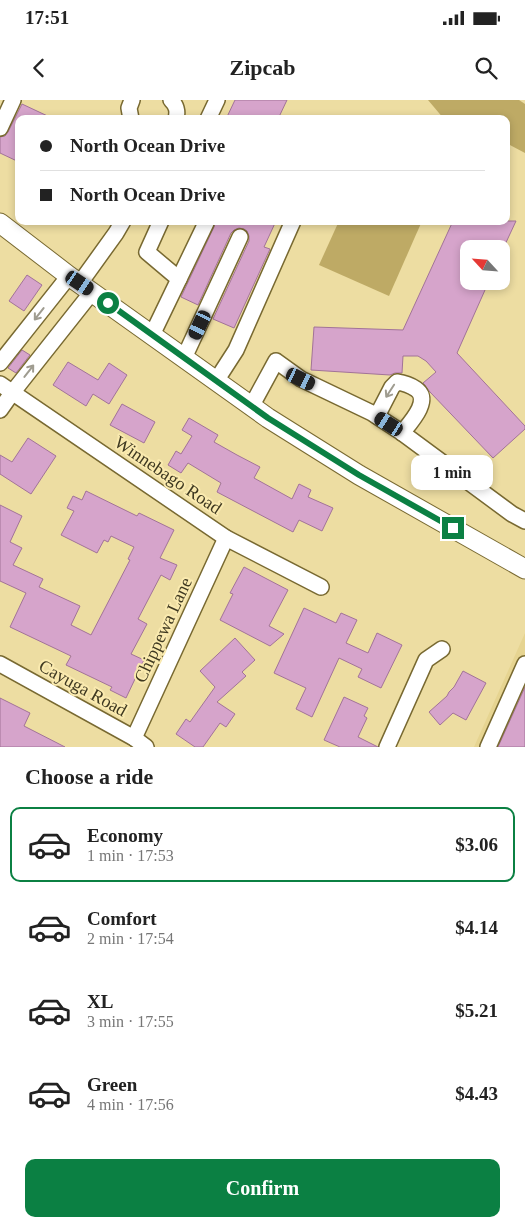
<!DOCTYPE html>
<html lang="en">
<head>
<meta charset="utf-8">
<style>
  :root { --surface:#fff; --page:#f6f6f6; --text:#222; --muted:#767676; --line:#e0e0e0; --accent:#0b8043 }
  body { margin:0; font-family:Georgia,serif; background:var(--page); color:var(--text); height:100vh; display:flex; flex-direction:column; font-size:19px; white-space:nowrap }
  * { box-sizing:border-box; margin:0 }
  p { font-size:16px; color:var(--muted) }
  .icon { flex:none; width:28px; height:28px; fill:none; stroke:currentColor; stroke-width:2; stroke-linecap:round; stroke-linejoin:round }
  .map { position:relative; height:647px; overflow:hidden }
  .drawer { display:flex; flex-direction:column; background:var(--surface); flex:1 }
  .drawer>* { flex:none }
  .top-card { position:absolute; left:15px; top:15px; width:495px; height:110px; border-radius:10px; box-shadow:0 2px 8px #0003; display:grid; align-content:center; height:110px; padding:0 25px; background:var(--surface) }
  .needle { width:32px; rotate:296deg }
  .fabs { position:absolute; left:460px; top:140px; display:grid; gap:10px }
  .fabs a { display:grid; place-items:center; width:50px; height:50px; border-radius:10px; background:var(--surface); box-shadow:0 2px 8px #0003; font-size:25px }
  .end { position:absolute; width:22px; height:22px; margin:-11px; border:6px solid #0b8043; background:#fff; box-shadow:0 0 0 2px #fff }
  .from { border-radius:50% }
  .bubble { position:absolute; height:35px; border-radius:10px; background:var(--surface); box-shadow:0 2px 8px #0003; font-size:16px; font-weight:700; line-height:35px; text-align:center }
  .car { position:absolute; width:15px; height:30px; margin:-15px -8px; border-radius:6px; box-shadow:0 0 4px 1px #0007; background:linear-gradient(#222 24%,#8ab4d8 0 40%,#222 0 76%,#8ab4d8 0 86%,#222 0) }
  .top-card b { display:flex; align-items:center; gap:18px; height:48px; font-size:19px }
  .top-card b+b { border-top:1px solid var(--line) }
  .top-card i { width:12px; height:12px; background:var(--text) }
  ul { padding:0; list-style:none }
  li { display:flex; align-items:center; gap:15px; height:75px; margin:0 10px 8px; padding:0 15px; border:2px solid transparent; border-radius:10px }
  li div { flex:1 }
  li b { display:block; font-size:19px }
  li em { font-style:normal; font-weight:700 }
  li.selected { border-color:var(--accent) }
  li>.icon { width:45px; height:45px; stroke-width:1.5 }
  h2 { padding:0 25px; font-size:22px; line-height:60px }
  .button { display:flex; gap:10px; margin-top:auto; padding:10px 25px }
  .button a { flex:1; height:58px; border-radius:10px; background:var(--accent); color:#fff; font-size:20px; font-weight:700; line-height:58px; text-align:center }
  .status { display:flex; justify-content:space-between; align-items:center; height:35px; padding:0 25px; background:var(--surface); direction:ltr }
  .status svg { height:14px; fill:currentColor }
  header { display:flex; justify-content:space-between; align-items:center; height:65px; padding:0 25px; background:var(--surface); font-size:22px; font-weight:700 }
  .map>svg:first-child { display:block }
  .built { fill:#e6d491 }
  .green { fill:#beaa65 }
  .building { fill:#d6a4cb; stroke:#a27398 }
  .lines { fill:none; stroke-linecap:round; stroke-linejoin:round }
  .minor-casing { stroke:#786931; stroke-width:18 }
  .major-casing { stroke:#786931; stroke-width:21 }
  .minor { stroke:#fff; stroke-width:15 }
  .major { stroke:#fff; stroke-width:19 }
  .oneway { stroke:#9f9c90 }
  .route { stroke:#0b8043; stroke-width:6 }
  .labels { text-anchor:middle; stroke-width:4; stroke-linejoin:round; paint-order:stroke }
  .street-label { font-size:18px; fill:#3f3921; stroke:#faeaaf }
</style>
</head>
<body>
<div class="status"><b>17:51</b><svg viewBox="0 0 49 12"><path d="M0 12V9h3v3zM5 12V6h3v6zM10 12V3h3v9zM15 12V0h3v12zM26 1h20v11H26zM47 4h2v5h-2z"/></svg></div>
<header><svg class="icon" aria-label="back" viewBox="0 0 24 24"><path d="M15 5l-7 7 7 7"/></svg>Zipcab<svg class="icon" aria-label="search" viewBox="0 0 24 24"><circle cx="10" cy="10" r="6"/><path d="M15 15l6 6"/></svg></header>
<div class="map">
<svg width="525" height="647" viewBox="0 0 525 647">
  <rect width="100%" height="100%" fill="#eddda2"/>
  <polygon class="built" points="525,533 525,647 474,647"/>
  <g class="green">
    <polygon points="428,0 519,0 525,4 525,53 506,43 506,19 444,19"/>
    <polygon points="339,121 422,121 389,196 319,165"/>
  </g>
  <g class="building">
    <polygon points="235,0 287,0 278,19 226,19"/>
    <polygon points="22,4 54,19 19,19 19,62 0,53 0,37 5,36 8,32"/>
    <polygon points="215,121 276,121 264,147 270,149 234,228 213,219 249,141 249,136 247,131 244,129 239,128 234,130 231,133 198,205 181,197 214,127"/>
    <polygon points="453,121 516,121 503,149 469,149 469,181 489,181 457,253 525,326 525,329 493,358 430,292 423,283 436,272 426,261 418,256 403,256 402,273 395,273 390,275 311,270 314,227 403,230"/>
    <polygon points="27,175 42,185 24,211 9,201"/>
    <polygon points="22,250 30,255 16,273 8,268"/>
    <polygon points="68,262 98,280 109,263 127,275 109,304 93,294 86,306 53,285"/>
    <polygon points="122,304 155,322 144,343 110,325"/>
    <polygon points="189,318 218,335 214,342 237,355 260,367 254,378 292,399 299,384 311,390 308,397 333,408 322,431 299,420 293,432 217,392 221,383 188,363 181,373 168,365 176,351 181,354 192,336 182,330"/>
    <polygon points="28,338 56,356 31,394 0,374 0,355 12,362"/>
    <polygon points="86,391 137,416 139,413 174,430 160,458 177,465 170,480 161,475 138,519 147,524 131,554 144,560 126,598 110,590 112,587 66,565 71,556 10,527 26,493 0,481 0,405 22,416 10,442 22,448 13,465 43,479 39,487 80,506 71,525 91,535 130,460 128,459 134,447 111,436 108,442 104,440 97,453 61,435 74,411 67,408 73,396 82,400"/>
    <polygon points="244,467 288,490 269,526 284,534 270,546 220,520 233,494 230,493"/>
    <polygon points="304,508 336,523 341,513 357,520 346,543 368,553 377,533 402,545 381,588 358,577 362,569 339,558 312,617 296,609 306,588 274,573"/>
    <polygon points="235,538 255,560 242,572 246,576 217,602 235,614 226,627 220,623 203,647 195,647 176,634 186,619 190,622 215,587 200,571"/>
    <polygon points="463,571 486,583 466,620 453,613 440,625 429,612 447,596 449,592 454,587"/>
    <polygon points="525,587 525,647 498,647"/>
    <polygon points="344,597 368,608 364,616 367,618 358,637 378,647 340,647 324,640"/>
    <polygon points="0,598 30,613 24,626 65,647 0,647"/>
  </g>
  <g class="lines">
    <defs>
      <g id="minor">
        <path d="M171,0C177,6 178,11 176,19"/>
        <polyline points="131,19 129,8 132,0"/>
        <polyline points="208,19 217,0"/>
        <polyline points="0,28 13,0"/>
        <polyline points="179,179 206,123"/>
        <polyline points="80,183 116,133 123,121"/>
        <polyline points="152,235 179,179 147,152 161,121"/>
        <polyline points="184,258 240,137"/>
        <polyline points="0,263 69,176"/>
        <polyline points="216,281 236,250 293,121"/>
        <polyline points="0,284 226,438 321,487"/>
        <polyline points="251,307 276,261 301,279 372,313 401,332 512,414 525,421"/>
        <polyline points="0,310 12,293 92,192"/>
        <path d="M377,316L392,287L397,282C404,283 410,285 416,289C432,300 410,323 402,333"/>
        <polyline points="0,564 134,638 146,647"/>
        <polyline points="134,638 226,438"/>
        <polyline points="387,647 426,560 442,549"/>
        <polyline points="488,647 525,564"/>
      </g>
      <polyline id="major" points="0,123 69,176 268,318 359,375 525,469"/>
    </defs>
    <use href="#minor" class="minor-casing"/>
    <use href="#major" class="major-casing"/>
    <use href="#minor" class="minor"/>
    <use href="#major" class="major"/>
  </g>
  <defs><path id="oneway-shaft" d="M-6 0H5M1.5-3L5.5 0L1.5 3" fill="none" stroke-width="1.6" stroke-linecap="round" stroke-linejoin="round" transform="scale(1.25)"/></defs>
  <g class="oneway">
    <use href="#oneway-shaft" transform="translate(39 214) rotate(128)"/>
    <use href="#oneway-shaft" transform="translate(29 271) rotate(-52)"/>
    <use href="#oneway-shaft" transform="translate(390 291) rotate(123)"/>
  </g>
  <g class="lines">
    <polyline class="route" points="108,203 268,318 359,375 453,428"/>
  </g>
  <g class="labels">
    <g class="street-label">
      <text transform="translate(168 375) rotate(34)" y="6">Winnebago Road</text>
      <text transform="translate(163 530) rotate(-65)" y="6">Chippewa Lane</text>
      <text transform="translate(83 588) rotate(29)" y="6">Cayuga Road</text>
    </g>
  </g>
</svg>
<div class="fabs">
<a><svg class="needle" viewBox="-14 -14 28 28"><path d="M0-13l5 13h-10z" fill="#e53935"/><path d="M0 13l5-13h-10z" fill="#767676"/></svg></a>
</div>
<i class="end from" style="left:108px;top:203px"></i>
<i class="end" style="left:453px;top:428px"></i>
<div class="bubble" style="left:411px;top:355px;width:82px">1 min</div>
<i class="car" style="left:80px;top:183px;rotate:124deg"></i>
<i class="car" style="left:200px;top:225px;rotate:205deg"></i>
<i class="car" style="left:301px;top:279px;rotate:116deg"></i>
<i class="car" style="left:389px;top:324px;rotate:302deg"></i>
<div class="top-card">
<b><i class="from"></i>North Ocean Drive</b>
<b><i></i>North Ocean Drive</b>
</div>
</div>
<section class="drawer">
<h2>Choose a ride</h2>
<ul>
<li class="selected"><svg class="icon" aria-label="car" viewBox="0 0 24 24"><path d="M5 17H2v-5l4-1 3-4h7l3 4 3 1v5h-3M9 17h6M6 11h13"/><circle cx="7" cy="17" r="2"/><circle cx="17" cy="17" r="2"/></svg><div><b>Economy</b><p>1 min · 17:53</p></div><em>$3.06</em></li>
<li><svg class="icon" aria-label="car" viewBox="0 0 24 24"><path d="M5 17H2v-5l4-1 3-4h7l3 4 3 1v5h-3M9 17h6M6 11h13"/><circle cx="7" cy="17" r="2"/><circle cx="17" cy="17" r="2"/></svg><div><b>Comfort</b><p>2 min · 17:54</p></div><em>$4.14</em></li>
<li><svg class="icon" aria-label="car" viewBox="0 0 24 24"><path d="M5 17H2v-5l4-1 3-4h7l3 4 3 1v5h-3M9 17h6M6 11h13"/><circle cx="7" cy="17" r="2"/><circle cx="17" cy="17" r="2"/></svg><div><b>XL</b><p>3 min · 17:55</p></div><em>$5.21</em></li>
<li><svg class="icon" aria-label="car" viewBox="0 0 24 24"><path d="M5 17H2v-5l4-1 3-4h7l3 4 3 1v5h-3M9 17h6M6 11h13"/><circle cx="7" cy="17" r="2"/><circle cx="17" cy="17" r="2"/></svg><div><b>Green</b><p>4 min · 17:56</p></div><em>$4.43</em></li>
</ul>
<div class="button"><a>Confirm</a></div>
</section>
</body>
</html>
